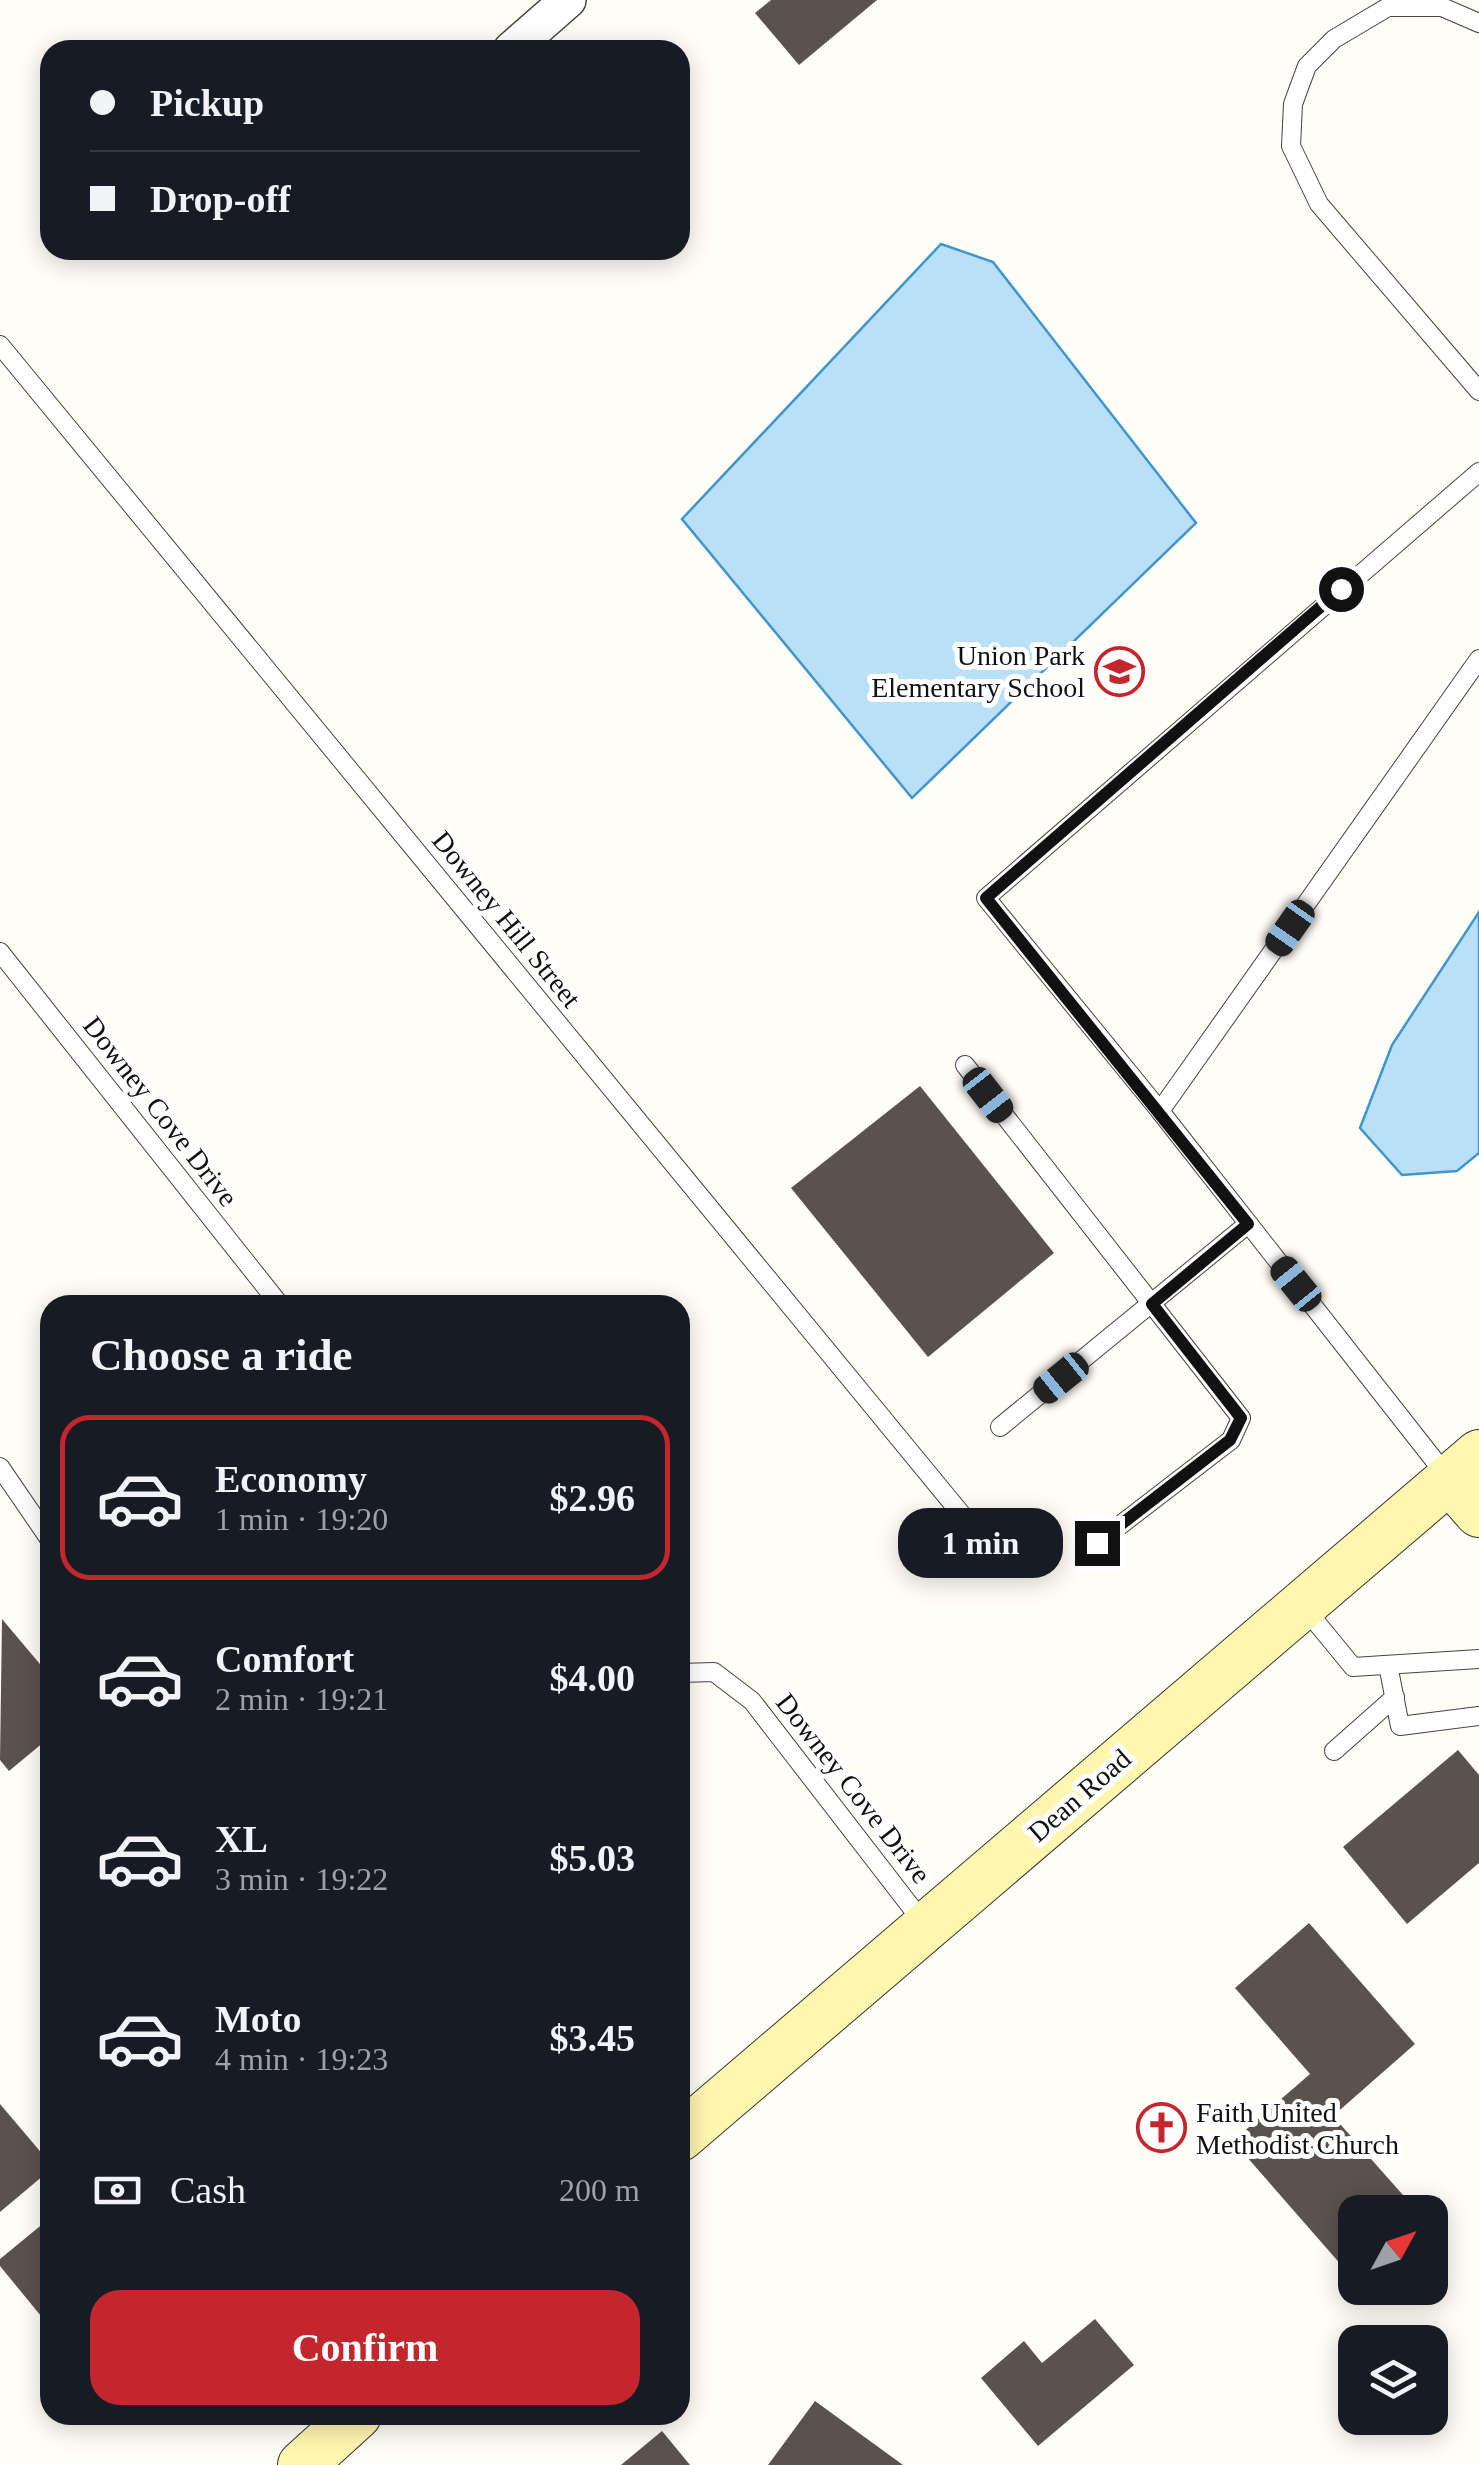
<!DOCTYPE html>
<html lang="en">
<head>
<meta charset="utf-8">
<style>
  :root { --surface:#171b24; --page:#20242c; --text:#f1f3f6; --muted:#9ea1a6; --line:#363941; --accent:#c4262e }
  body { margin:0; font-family:"Times New Roman",serif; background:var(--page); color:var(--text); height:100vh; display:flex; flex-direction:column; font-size:38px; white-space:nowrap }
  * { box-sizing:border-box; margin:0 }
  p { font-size:32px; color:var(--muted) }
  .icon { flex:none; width:55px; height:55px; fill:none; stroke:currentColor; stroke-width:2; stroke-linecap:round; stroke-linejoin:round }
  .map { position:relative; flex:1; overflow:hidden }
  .side { position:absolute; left:40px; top:1295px; width:650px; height:1130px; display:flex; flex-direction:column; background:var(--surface); border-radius:30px; box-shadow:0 5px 25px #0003 }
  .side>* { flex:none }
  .top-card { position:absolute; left:40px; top:40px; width:650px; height:220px; border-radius:30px; box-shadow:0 5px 25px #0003; display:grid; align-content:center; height:220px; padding:0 50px; background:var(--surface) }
  .needle { width:65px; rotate:50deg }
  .tools { position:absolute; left:1338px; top:2195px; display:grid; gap:20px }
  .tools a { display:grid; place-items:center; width:110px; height:110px; border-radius:20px; background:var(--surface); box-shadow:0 5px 25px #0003; font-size:50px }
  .end { position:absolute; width:45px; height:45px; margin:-22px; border:12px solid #111; background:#fff; box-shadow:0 0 0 5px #fff }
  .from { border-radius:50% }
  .bubble { position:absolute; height:70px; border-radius:30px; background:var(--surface); box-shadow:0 5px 25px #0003; font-size:32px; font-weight:700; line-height:70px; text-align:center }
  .car { position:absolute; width:30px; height:60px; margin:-30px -15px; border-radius:12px; box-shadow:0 0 8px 2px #0007; background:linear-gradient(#222 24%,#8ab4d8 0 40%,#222 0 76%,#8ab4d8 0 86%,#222 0) }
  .top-card b { display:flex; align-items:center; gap:35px; height:95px; font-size:38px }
  .top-card b+b { border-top:2px solid var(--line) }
  .top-card i { width:25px; height:25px; background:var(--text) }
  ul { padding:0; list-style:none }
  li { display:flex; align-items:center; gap:30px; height:165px; margin:0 20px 15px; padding:0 30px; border:5px solid transparent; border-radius:30px }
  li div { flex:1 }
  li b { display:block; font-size:38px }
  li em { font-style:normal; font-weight:700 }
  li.selected { border-color:var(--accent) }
  li>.icon { width:90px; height:90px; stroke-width:1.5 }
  h2 { padding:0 50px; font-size:45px; line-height:120px }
  .pay { display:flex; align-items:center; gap:25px; height:110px; padding:0 50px; font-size:38px }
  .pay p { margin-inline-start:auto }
  .button { display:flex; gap:20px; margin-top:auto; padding:20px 50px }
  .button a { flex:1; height:115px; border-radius:30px; background:var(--accent); color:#fff; font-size:40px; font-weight:700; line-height:115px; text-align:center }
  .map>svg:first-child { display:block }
  .water { fill:#b9e0f7; stroke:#3f96cf; stroke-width:2.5 }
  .building { fill:#5a524d }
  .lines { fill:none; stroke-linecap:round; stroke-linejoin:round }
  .lane-casing { stroke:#444; stroke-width:20 }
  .street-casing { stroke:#444; stroke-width:38 }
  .secondary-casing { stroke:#333; stroke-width:50 }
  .lane { stroke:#fff; stroke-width:18 }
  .street { stroke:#fff; stroke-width:35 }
  .secondary { stroke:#fff6b0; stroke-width:48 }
  .route { stroke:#111; stroke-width:12 }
  .labels { text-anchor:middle; stroke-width:10; stroke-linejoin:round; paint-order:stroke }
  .poi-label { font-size:28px; fill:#111; stroke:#fff; text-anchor:end }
  .street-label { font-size:28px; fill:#111; stroke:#fff }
</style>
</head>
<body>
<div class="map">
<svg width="1479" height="2465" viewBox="0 0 1479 2465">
  <rect width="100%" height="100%" fill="#fffdf5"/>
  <g class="water">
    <polygon points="941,244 993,262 1196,523 912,798 682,519"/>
    <polygon points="1479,912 1479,1153 1457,1171 1402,1175 1360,1128 1392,1045"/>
  </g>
  <g class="building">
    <polygon points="771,0 877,0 799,65 755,13"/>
    <polygon points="920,1086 1054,1253 928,1357 791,1188"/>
    <polygon points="2,1619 50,1676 50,1737 9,1771 0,1760"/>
    <polygon points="1458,1750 1479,1775 1479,1863 1407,1924 1343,1847"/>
    <polygon points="1309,1923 1415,2044 1333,2116 1418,2212 1355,2212 1355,2270 1350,2275 1233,2141 1310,2074 1235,1988"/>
    <polygon points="0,2104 50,2163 50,2170 0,2212"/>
    <polygon points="50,2218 50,2327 0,2266 0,2259"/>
    <polygon points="1095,2319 1134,2365 1038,2446 981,2378 1024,2341 1042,2363"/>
    <polygon points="815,2401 903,2465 768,2465"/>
    <polygon points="662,2431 690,2465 621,2465"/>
  </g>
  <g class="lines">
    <defs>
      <g id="lane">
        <polyline points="1479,23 1442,7 1388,7 1334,39 1307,66 1293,104 1291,146 1319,204 1479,391"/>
        <polyline points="0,345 972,1527"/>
        <polyline points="0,952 280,1305"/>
        <polyline points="965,1065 1241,1418 1231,1440 1097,1543"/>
        <polyline points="1160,1111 986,898 1479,472"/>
        <polyline points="1000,1427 1248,1224"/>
        <polyline points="0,1467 50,1540"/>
        <polyline points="1449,1479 1160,1111 1479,659"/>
        <polyline points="1302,1605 1353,1667 1479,1659"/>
        <polyline points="1388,1665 1400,1726 1479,1716"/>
        <polyline points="680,1673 714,1672 752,1701 925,1925"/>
        <polyline points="1334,1751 1395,1697"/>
      </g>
      <polyline id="street" points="511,50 568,0"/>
      <g id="secondary">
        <polyline points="1449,1479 1479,1513"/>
        <polyline points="680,2137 1479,1454"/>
        <polyline points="302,2465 357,2415"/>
      </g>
    </defs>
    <use href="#lane" class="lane-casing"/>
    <use href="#street" class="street-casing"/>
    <use href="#secondary" class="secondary-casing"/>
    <use href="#lane" class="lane"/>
    <use href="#street" class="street"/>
    <use href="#secondary" class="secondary"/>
  </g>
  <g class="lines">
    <polyline class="route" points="1097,1543 1230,1440 1241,1418 1152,1304 1248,1224 986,898 1341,589"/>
  </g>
  <defs>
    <symbol id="school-ring" viewBox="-11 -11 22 22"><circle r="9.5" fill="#fff" stroke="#c4262e" stroke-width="1.5"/><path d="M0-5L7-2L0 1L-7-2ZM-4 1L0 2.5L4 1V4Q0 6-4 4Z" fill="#c4262e"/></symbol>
    <symbol id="church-ring" viewBox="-11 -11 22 22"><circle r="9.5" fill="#fff" stroke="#c4262e" stroke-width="1.5"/><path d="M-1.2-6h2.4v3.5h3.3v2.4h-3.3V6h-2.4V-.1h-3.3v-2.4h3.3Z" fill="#c4262e"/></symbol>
  </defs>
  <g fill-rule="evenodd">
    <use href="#school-ring" x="1092" y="644" width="55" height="55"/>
    <use href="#church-ring" x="1134" y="2100" width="55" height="55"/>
  </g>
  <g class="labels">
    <g class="poi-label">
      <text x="1085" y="665">Union Park<tspan x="1085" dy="32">Elementary School</tspan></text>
      <text x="1196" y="2122" text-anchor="start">Faith United<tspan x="1196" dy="32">Methodist Church</tspan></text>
    </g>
    <g class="street-label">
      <text transform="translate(507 919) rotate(51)" y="10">Downey Hill Street</text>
      <text transform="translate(161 1111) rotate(52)" y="10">Downey Cove Drive</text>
      <text transform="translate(854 1788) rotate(52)" y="10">Downey Cove Drive</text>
      <text transform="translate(1079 1795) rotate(-41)" y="10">Dean Road</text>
    </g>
  </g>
</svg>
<div class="tools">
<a><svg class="needle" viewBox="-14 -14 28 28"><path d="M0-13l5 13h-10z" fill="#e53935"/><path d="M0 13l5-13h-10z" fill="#9ea1a6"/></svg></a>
<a><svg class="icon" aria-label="layers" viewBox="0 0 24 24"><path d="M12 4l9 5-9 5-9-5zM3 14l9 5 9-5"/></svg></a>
</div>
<i class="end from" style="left:1341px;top:589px"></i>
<i class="end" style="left:1097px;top:1543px"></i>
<div class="bubble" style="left:898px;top:1508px;width:165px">1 min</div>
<i class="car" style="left:1290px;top:928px;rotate:215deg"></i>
<i class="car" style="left:988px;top:1095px;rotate:142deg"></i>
<i class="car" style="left:1296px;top:1284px;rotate:321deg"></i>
<i class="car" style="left:1061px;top:1378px;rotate:231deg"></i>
<div class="top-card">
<b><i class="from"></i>Pickup</b>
<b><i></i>Drop-off</b>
</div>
<section class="side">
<h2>Choose a ride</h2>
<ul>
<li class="selected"><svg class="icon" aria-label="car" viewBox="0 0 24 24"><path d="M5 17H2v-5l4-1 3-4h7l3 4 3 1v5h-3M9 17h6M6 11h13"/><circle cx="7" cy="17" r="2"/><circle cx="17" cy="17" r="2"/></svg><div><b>Economy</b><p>1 min · 19:20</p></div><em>$2.96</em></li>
<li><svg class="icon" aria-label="car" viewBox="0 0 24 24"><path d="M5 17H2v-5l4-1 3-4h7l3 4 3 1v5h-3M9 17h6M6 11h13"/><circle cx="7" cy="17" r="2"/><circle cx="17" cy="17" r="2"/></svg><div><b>Comfort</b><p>2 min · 19:21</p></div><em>$4.00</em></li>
<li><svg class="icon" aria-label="car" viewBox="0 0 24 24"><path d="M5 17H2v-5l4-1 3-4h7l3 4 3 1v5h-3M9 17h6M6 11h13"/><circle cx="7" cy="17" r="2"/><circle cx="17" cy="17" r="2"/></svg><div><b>XL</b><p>3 min · 19:22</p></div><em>$5.03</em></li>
<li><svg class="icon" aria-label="car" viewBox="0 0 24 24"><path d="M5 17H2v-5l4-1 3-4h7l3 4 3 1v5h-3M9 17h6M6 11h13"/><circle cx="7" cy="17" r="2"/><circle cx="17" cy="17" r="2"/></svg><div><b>Moto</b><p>4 min · 19:23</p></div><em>$3.45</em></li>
</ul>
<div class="pay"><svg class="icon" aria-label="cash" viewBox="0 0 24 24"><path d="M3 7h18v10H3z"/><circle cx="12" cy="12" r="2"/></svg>Cash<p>200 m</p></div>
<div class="button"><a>Confirm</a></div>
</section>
</div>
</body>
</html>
